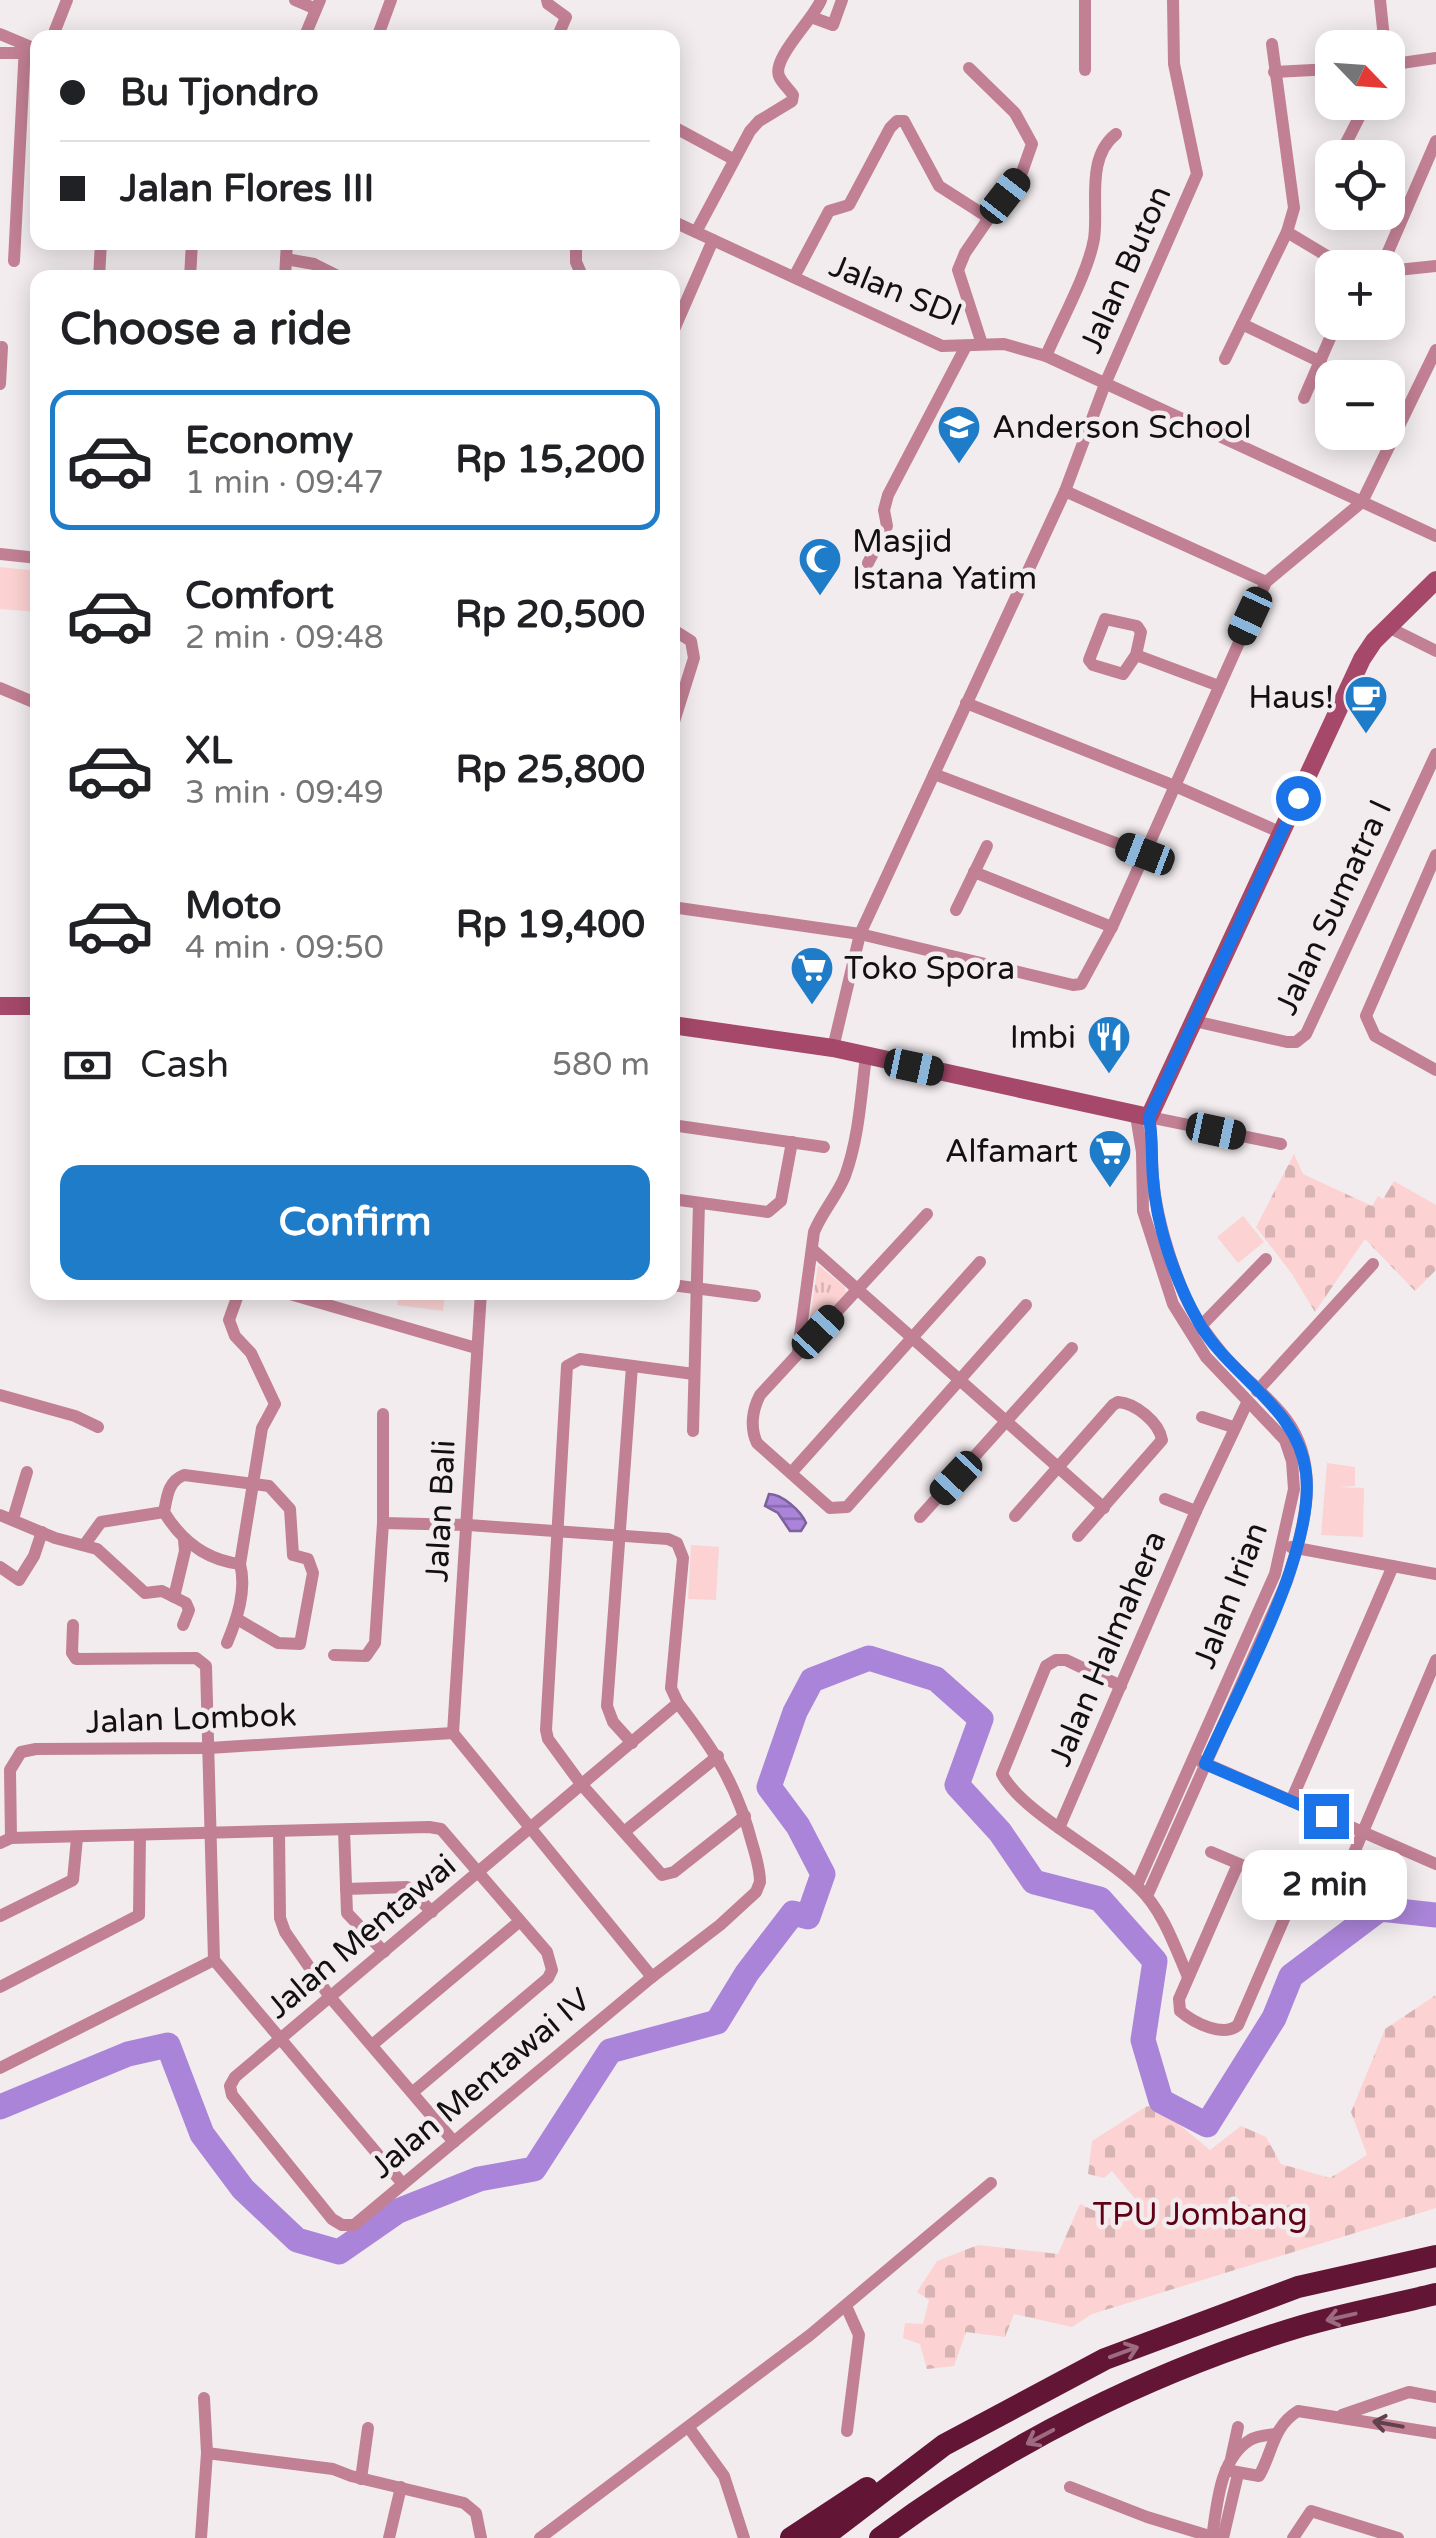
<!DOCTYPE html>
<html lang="en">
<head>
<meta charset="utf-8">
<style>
  :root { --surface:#fff; --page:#f6f6f6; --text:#202124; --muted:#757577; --line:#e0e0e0; --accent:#1e7cc8 }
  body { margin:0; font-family:"Varela Round",sans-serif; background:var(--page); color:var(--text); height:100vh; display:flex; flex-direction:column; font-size:38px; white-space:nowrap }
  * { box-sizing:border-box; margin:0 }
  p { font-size:32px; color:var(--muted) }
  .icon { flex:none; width:55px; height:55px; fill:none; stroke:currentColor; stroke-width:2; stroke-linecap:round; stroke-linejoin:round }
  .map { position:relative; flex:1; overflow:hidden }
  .sheet { position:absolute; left:30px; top:270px; width:650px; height:1030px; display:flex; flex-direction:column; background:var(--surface); border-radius:20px; box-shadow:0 5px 25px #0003 }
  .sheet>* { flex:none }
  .banner { position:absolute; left:30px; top:30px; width:650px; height:220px; border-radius:20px; box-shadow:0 5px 25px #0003; display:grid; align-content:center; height:220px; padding:0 30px; background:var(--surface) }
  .needle { width:65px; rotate:115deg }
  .fabs { position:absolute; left:1315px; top:30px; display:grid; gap:20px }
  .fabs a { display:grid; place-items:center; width:90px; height:90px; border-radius:20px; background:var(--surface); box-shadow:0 5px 25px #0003; font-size:50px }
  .end { position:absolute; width:45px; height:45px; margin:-22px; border:12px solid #1a73e8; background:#fff; box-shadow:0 0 0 5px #fff }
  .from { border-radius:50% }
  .bubble { position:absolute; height:70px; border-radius:20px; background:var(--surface); box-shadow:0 5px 25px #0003; font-size:32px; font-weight:700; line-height:70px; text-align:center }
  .car { position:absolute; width:30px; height:60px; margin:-30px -15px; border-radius:12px; box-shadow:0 0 8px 2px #0007; background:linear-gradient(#222 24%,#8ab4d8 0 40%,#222 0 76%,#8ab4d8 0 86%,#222 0) }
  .banner b { display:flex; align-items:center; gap:35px; height:95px; font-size:38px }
  .banner b+b { border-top:2px solid var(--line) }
  .banner i { width:25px; height:25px; background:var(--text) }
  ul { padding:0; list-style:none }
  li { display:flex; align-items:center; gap:30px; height:140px; margin:0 20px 15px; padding:0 10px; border:5px solid transparent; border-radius:20px }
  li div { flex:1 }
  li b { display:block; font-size:38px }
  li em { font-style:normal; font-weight:700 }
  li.active { border-color:var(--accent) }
  li>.icon { width:90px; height:90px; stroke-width:1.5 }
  h2 { padding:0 30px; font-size:45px; line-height:120px }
  .pay { display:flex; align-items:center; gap:25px; height:110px; padding:0 30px; font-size:38px }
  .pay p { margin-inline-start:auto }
  .button { display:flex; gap:20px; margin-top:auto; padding:20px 30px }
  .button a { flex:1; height:115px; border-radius:20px; background:var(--accent); color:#fff; font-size:40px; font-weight:700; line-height:115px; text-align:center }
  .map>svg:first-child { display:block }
  .grass { fill:url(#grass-tufts) }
  .cemetery { fill:url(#cemetery-stones) }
  .pitch { fill:#fcd2d2 }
  .water { fill:url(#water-rules); stroke:#7c619c; stroke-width:2.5 }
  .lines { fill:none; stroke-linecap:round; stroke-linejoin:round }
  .river { stroke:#aa84d8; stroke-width:25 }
  .street { stroke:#c28094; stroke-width:12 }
  .secondary { stroke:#a5486a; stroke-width:18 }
  .highway { stroke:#621535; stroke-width:22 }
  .oneway { stroke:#9c6b7f }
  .oneway2 { stroke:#61424c }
  .route { stroke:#1a73e8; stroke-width:12 }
  .labels { text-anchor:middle; stroke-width:9; stroke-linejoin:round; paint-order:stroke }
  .street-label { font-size:32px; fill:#121011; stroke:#f2ecef }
  .poi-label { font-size:32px; fill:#121011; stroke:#f2ecef; text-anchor:start }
  .park-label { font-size:32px; fill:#600015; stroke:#f2ecef }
</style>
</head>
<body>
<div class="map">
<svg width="1436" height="2538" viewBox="0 0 1436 2538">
  <defs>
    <pattern id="grass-tufts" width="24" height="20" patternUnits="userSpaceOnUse" patternTransform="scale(2.5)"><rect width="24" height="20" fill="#fcd2d2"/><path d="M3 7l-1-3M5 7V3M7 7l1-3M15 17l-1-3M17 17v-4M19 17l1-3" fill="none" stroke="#d7b3b3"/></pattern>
    <pattern id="cemetery-stones" width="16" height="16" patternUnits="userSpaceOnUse" patternTransform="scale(2.5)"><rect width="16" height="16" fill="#fcd2d2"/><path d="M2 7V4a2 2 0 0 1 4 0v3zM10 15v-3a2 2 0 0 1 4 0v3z" fill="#d7b3b3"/></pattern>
    <pattern id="water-rules" width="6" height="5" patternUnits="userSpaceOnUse" patternTransform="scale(2.5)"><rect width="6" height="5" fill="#aa84d8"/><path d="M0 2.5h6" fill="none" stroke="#896bae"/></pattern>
  </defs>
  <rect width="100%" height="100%" fill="#f2ecef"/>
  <polygon class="grass" points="818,1265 845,1287 846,1293 807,1337"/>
  <g class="cemetery">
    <polygon points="1294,1154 1303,1174 1372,1206 1378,1196 1383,1199 1394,1181 1436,1205 1436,1270 1415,1291 1365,1239 1315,1312 1292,1274 1256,1227"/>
    <polygon points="1436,1995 1436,2208 1092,2314 1072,2327 1014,2314 1005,2337 966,2332 954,2366 927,2369 920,2344 903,2338 905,2323 923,2324 929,2300 917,2292 937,2261 978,2245 1058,2254 1080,2204 1114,2220 1136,2200 1112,2171 1104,2178 1088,2174 1092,2141 1147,2106 1163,2111 1210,2150 1241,2126 1266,2137 1281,2164 1330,2178 1367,2155 1351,2112 1385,2029"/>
  </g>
  <g class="pitch">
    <polygon points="0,567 37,571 37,612 0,609"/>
    <polygon points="1243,1216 1264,1242 1238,1263 1217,1237"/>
    <polygon points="399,1293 445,1293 443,1311 397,1305"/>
    <polygon points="1327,1463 1355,1467 1355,1486 1338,1487 1364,1488 1363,1537 1321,1535"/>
    <polygon points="691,1545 719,1547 716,1600 688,1599"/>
  </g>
  <path class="water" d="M769,1494C782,1494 801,1511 806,1523L801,1531H790L778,1513L765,1506Z"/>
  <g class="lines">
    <polyline class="river" points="0,2107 128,2054 168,2045 202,2134 243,2189 297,2240 339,2252 398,2211 479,2179 534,2169 610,2051 717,2022 747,1973 793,1913 808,1917 823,1874 798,1826 769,1787 795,1712 812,1680 869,1658 936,1679 981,1719 957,1785 1000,1832 1034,1882 1100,1899 1155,1961 1143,2040 1161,2101 1207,2125 1274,2018 1291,1976 1380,1909 1436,1915"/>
    <g class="street">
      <polyline points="295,0 316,9"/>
      <polyline points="547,0 548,4 566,17 557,38"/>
      <polyline points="1085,0 1085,70"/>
      <polyline points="1380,0 1385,48"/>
      <polyline points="814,18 833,25 842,0"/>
      <polyline points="0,34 38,50"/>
      <polyline points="52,38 67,0"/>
      <polyline points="121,38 137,38"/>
      <polyline points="304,38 320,0"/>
      <polyline points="377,38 391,0"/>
      <polyline points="1272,44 1294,208 1287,232 1347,268"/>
      <polyline points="0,53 24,53"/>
      <polyline points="1388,65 1436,58"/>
      <polyline points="969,68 1015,113 1032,144 1021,175 989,218"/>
      <polyline points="1274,72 1332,69"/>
      <polyline points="672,126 733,159"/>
      <polyline points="1345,158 1344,147 1367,102"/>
      <polyline points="672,221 942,346 1004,344 1046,356 1436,536"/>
      <path d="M696,232L750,131L759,121L792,101L793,95C789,89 781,82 779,76C772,58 813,20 821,0"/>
      <polyline points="576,242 576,262 583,278"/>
      <polyline points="286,259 314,264 342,278"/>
      <polyline points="14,261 25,46"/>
      <polyline points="1381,268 1436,141"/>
      <polyline points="1388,271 1436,266"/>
      <polyline points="794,277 829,211 849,205 890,128 897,121 904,121 939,186 989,218 965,253 958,270 982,344"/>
      <polyline points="99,278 101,242"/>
      <polyline points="190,278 192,242"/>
      <polyline points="285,278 287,242"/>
      <polyline points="1242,324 1321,362"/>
      <polyline points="672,334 713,240"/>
      <path d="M1046,356C1060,323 1088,273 1094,239C1099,206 1085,158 1116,134"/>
      <polyline points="1225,359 1287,232"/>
      <polyline points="0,384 2,347"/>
      <polyline points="1304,398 1337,322"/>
      <polyline points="1065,491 1266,582"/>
      <polyline points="0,554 38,558"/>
      <polyline points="868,563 887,526 884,510 888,495 965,348"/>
      <polygon points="1105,619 1137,626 1141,632 1136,655 1123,674 1093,665 1089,660"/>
      <polyline points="1388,627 1436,651"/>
      <polyline points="672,629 691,641 694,658 672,728"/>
      <polyline points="1136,655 1219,686"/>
      <polyline points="0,688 38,704"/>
      <polyline points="966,703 1175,786 1282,833"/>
      <polyline points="934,774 1145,854"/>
      <polyline points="1436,855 1366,1016 1375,1036 1436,1070"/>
      <polyline points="974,872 1112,927"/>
      <polyline points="672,907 860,934 1073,985 1081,984 1112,927 1266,582 1362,502 1436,350"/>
      <polyline points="956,910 987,846"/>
      <polyline points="1194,1021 1287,1042 1296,1042 1306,1034 1436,754"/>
      <polyline points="833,1048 860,934 1065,491 1105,384 1197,174 1174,64 1173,0"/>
      <polyline points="1136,1116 1142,1152 1143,1211 1173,1304 1206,1357 1285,1440 1292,1461 1294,1489 1275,1574 1137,1885"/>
      <polyline points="672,1125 824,1147"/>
      <polyline points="672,1199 768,1212 781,1201 792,1142"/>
      <path d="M927,1214L760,1395C752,1410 750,1428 757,1443L830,1508L847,1507L1026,1305"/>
      <polyline points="812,1249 1104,1508"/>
      <polyline points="672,1285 755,1296"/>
      <polyline points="283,1292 476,1348"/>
      <polyline points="1198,1329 1266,1259"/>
      <path d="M798,1351L814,1232C822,1212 837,1196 845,1176C859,1138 861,1095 866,1056"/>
      <polyline points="694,1374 580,1359 567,1366 546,1730 548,1739 581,1784 662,1875 674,1872 745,1816"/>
      <polyline points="1257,1391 1373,1264"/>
      <polyline points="0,1395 75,1416 98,1427"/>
      <polyline points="1202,1417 1233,1427"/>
      <polyline points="693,1431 699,1203"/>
      <polyline points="791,1473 980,1262"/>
      <polyline points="1165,1499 1196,1511"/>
      <polyline points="0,1515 55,1538 97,1549 145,1593 162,1591 174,1597"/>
      <path d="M1015,1516L1113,1405L1118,1402C1135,1403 1159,1422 1162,1440L1078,1536"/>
      <polyline points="920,1517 1072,1348"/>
      <polyline points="13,1519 27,1472"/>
      <path d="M383,1523L468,1525L668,1539L677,1543L683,1558L671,1688L678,1703C714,1750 737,1785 752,1843C756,1856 760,1869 760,1882L756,1892L720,1925L652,1977L354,2225H342L332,2219L232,2095L230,2086L235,2077L678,1703"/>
      <polyline points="85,1544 101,1522 164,1512"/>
      <polyline points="1291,1547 1436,1574"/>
      <polyline points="0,1567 19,1580 34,1556 42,1532"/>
      <path d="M237,1619L278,1643L300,1644L313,1573L308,1559L293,1555L290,1509L269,1486L184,1475C168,1481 167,1497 164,1512C181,1540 206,1560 240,1564"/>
      <polyline points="73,1625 72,1653 76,1659 196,1658 206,1666 214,1960 402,2183"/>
      <polyline points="183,1625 189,1610 186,1603 174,1597 185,1551 184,1540"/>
      <path d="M227,1643C237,1619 247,1590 240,1564L262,1428L275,1404L251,1353L235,1336L229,1320L239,1292"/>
      <polyline points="334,1655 366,1656 375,1643 383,1523 383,1414"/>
      <path d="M1121,1686L1066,1660H1056L1046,1666L1002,1774C1023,1814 1105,1853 1139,1888C1163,1911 1175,1947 1188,1977"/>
      <polyline points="453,1733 481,1292"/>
      <polyline points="453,1733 652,1977"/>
      <polyline points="632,1743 613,1722 607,1706 632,1366"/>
      <polyline points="1200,1761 1436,1864"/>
      <polyline points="1291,1801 1393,1566"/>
      <polyline points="1059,1828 1196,1511 1247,1403"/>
      <polyline points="344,1830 347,1913 384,1952"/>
      <polyline points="279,1832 280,1918 285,1932 330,1997 454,2142"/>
      <polyline points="624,1832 718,1756"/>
      <polyline points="11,1838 10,1770 21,1752 36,1749 209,1748 453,1733"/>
      <polyline points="0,1843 11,1838 429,1827 441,1829 547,1952 552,1970 548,1978 413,2092"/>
      <polyline points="1211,1852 1313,1895 1333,1895 1339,1888 1436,1660"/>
      <path d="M1238,1864L1179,1999L1180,2011C1194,2023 1224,2038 1238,2025L1297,1889"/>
      <polyline points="346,1889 407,1887 432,1912"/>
      <path d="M1147,1896L1287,1581C1304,1529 1322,1467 1286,1419C1268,1395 1242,1377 1222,1353C1208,1336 1194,1317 1185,1296C1170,1261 1156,1216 1153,1178C1151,1157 1153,1138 1149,1117L1281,1144"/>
      <polyline points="0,1916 73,1880 77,1838"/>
      <polyline points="0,1987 139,1915 140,1835"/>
      <polyline points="372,2045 520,1921"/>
      <polyline points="0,2068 214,1960"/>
      <polyline points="846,2306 859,2335 847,2431"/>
      <polyline points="204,2398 207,2453 333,2469 351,2476 464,2503 476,2513 481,2538"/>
      <polyline points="1342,2415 1409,2392 1436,2397"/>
      <polyline points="689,2428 724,2476 744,2538"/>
      <polyline points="1231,2459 1238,2427"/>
      <path d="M1226,2470L1259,2476C1273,2452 1272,2427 1298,2411L1436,2433"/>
      <polyline points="361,2479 368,2428"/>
      <polyline points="1070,2487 1147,2517 1216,2538"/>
      <polyline points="201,2538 207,2453"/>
      <polyline points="389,2538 401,2487"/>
      <polyline points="540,2538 810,2335 991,2183"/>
      <path d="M1212,2538C1217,2506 1219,2459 1250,2440C1256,2436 1268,2435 1275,2434"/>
      <polyline points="1223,2538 1238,2474"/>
      <polyline points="1293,2538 1311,2511 1398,2538"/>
    </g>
    <g class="secondary">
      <polyline points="0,1006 38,1006"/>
      <polyline points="672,1025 833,1048 1149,1117 1362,659 1374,641 1436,580"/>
    </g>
    <g class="highway">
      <polyline points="791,2538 867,2488"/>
      <polyline points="822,2538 944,2445 1105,2359 1298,2287 1436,2256"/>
      <path d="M880,2538C1006,2444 1152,2371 1302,2326C1346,2313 1392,2305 1436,2294"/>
    </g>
  </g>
  <defs><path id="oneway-shaft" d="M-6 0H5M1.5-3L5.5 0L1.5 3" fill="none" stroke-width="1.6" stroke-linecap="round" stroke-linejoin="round" transform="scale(2.5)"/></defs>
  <g class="oneway">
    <use href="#oneway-shaft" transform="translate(1341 2317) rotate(167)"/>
    <use href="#oneway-shaft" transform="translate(1124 2352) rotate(-20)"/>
    <use href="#oneway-shaft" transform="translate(1040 2437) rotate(152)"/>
  </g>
  <use class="oneway2" href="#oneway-shaft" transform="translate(1388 2424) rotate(-170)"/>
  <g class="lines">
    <path class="route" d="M1298,798L1149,1117C1153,1138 1151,1157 1153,1178C1156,1225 1175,1280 1198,1321C1229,1377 1298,1406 1306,1473C1316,1550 1238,1690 1205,1764L1326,1816"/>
  </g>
  <defs>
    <symbol id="school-pin" viewBox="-11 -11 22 30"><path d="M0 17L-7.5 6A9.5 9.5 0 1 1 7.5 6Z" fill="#1e7cc8" stroke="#f2ecef"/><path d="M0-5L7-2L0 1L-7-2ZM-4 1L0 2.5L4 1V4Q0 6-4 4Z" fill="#fff"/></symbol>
    <symbol id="mosque-pin" viewBox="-11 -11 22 30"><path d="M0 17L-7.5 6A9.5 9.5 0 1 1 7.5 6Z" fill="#1e7cc8" stroke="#f2ecef"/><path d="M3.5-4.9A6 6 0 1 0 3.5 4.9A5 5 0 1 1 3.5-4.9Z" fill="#fff"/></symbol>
    <symbol id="cafe-pin" viewBox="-11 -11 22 30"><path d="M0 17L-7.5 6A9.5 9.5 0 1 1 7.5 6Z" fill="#1e7cc8" stroke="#f2ecef"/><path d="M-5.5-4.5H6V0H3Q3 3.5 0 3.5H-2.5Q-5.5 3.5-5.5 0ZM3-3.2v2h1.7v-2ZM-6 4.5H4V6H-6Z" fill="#fff"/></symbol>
    <symbol id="supermarket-pin" viewBox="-11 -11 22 30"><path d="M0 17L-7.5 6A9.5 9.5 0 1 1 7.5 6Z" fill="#1e7cc8" stroke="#f2ecef"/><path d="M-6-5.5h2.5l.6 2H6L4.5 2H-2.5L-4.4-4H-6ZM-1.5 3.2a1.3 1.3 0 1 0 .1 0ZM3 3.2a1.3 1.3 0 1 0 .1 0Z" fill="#fff"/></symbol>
    <symbol id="restaurant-pin" viewBox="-11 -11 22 30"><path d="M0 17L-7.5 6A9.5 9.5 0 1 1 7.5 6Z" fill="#1e7cc8" stroke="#f2ecef"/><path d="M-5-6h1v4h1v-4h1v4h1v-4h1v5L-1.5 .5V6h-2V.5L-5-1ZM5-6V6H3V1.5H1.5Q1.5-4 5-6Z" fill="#fff"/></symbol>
  </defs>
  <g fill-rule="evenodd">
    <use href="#school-pin" x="934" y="402" width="50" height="68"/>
    <use href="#mosque-pin" x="795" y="534" width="50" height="68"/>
    <use href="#cafe-pin" x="1341" y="672" width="50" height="68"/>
    <use href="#supermarket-pin" x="787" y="943" width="50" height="68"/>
    <use href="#restaurant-pin" x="1084" y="1012" width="50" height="68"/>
    <use href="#supermarket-pin" x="1085" y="1126" width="50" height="68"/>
  </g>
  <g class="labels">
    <g class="street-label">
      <text transform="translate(1125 269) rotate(-66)" y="11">Jalan Buton</text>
      <text transform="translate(896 290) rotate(22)" y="11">Jalan SDI</text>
      <text transform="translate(1333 907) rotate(-65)" y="11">Jalan Sumatra I</text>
      <text transform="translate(440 1511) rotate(-87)" y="11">Jalan Bali</text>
      <text transform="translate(1230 1595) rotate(-69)" y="11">Jalan Irian</text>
      <text transform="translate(1107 1648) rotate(-67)" y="11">Jalan Halmahera</text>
      <text transform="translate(191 1718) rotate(-2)" y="11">Jalan Lombok</text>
      <text transform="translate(361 1936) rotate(-40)" y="11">Jalan Mentawai</text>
      <text transform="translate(480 2083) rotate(-40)" y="11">Jalan Mentawai IV</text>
    </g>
    <g class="poi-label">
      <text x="992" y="438">Anderson School</text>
      <text x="852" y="552">Masjid<tspan x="852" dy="37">Istana Yatim</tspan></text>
      <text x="1334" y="708" text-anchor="end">Haus!</text>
      <text x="844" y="979">Toko Spora</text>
      <text x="1076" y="1048" text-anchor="end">Imbi</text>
      <text x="1078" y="1162" text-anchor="end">Alfamart</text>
    </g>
    <g class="park-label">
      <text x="1200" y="2225">TPU Jombang</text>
    </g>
  </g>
</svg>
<div class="fabs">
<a><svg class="needle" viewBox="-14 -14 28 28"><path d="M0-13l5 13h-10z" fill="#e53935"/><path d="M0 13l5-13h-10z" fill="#757577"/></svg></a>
<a><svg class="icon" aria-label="locate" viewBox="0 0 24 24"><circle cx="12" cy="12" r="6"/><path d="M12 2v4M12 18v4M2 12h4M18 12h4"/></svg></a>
<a>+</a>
<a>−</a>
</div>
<i class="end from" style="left:1298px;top:798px"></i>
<i class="end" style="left:1326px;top:1816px"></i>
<div class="bubble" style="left:1242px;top:1850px;width:165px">2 min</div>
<i class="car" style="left:1005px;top:196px;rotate:38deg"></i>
<i class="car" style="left:1250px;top:616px;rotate:205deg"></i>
<i class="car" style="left:1145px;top:854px;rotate:291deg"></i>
<i class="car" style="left:914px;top:1067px;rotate:102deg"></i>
<i class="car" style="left:1216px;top:1131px;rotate:102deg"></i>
<i class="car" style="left:818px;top:1332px;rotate:43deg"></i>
<i class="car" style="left:956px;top:1478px;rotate:223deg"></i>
<div class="banner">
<b><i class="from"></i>Bu Tjondro</b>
<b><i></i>Jalan Flores III</b>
</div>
<section class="sheet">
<h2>Choose a ride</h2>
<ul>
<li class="active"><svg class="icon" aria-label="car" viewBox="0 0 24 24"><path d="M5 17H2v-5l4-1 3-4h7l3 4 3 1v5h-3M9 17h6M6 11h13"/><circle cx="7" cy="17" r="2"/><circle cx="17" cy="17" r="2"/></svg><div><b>Economy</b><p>1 min · 09:47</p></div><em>Rp 15,200</em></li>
<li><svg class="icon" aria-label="car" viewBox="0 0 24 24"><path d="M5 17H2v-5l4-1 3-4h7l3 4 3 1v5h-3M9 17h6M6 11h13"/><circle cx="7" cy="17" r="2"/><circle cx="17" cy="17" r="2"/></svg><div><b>Comfort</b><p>2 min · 09:48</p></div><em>Rp 20,500</em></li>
<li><svg class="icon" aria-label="car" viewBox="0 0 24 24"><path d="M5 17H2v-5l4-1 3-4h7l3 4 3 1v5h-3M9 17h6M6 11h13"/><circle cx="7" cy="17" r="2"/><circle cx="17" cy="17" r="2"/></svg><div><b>XL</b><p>3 min · 09:49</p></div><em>Rp 25,800</em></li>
<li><svg class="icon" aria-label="car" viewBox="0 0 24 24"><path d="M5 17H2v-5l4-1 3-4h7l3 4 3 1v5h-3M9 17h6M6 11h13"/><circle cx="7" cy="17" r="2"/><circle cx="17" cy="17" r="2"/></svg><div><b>Moto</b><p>4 min · 09:50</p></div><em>Rp 19,400</em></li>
</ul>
<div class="pay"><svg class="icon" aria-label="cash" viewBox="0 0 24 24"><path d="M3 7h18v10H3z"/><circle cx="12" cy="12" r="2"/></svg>Cash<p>580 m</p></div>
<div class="button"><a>Confirm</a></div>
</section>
</div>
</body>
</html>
